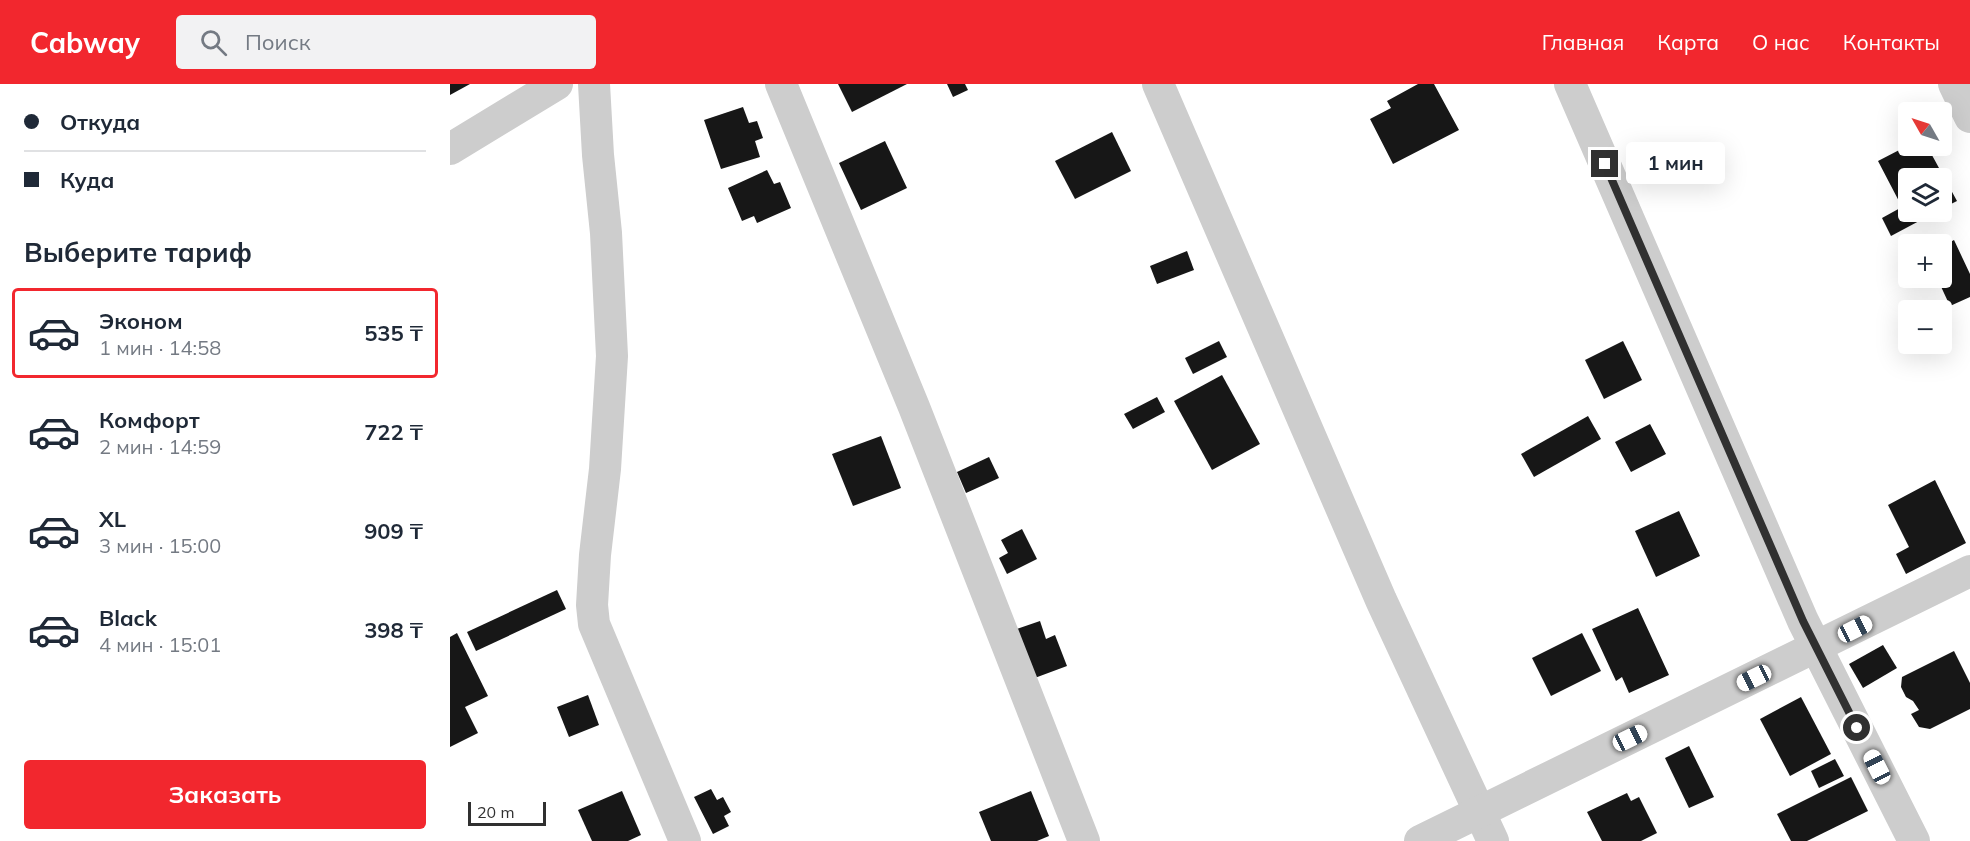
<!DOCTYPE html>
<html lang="ru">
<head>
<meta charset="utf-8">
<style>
  :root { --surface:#fff; --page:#f2f2f3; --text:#1f2937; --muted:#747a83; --line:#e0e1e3; --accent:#f2272e }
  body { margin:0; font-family:Mulish,sans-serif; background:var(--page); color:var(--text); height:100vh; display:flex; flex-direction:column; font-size:22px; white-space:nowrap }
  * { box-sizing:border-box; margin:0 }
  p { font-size:20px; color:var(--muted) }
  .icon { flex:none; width:33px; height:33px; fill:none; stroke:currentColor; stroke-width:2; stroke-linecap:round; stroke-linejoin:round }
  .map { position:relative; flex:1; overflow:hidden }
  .panel { display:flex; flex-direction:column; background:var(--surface); width:450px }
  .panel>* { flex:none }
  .hud { display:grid; align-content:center; height:132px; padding:0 24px; background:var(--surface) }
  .needle { width:39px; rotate:309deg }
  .tools { position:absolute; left:1448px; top:18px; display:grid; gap:12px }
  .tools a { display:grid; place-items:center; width:54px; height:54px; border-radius:6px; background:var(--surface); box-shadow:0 6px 24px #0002; font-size:30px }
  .scale { position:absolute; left:18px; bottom:15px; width:78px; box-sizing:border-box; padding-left:6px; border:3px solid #303030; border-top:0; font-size:16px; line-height:21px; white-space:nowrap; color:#303030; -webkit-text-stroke:4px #fff; paint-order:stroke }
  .end { position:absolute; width:27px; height:27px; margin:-14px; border:8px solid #303030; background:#fff; box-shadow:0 0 0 3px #fff }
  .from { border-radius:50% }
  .bubble { position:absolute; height:42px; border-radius:6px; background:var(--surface); box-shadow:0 6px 24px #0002; font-size:20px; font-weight:700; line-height:42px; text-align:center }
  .car { position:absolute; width:18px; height:36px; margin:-18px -9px; border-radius:8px; box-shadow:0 0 4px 2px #0007; background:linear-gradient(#fff 24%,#345 0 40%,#fff 0 76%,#345 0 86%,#fff 0) }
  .hud b { display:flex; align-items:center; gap:21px; height:57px; font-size:22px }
  .hud b+b { border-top:2px solid var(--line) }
  .hud i { width:15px; height:15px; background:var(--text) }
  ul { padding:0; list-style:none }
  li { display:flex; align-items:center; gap:18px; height:90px; margin:0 12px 9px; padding:0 12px; border:3px solid transparent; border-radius:6px }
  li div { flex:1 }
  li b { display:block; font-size:22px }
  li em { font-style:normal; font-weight:700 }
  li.on { border-color:var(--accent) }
  li>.icon { width:54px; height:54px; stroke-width:1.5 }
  h2 { padding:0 24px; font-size:27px; line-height:72px }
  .action { display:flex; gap:12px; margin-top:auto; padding:12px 24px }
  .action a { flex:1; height:69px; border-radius:6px; background:var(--accent); color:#fff; font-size:24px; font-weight:700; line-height:69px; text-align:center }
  header { display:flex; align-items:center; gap:36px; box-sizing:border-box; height:84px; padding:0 30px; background:var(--accent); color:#fff }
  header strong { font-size:28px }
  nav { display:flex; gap:33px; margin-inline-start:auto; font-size:21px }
  .search { width:420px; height:54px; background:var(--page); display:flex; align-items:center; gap:15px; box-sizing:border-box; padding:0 21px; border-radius:6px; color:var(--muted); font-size:22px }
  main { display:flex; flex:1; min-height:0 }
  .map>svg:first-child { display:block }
  .building { fill:#171717 }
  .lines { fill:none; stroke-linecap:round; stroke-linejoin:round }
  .minor { stroke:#cdcdcd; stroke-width:32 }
  .route { stroke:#303030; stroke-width:8 }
</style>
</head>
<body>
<header>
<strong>Cabway</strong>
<div class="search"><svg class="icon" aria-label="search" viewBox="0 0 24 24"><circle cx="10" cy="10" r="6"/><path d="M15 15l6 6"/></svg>Поиск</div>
<nav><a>Главная</a><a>Карта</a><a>О нас</a><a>Контакты</a></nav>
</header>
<main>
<section class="panel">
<div class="hud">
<b><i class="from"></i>Откуда</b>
<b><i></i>Куда</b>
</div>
<h2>Выберите тариф</h2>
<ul>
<li class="on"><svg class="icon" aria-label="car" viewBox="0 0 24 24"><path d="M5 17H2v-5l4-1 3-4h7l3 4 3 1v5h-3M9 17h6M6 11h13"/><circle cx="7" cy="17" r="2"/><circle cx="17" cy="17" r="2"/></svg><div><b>Эконом</b><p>1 мин · 14:58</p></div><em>535 ₸</em></li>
<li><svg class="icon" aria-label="car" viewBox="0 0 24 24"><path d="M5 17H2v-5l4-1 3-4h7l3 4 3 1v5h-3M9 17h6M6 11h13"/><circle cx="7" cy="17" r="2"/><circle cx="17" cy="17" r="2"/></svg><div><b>Комфорт</b><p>2 мин · 14:59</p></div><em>722 ₸</em></li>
<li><svg class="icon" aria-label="car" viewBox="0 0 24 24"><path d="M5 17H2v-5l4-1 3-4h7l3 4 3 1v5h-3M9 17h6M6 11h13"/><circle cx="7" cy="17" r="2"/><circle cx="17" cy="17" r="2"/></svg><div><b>XL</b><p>3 мин · 15:00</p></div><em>909 ₸</em></li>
<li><svg class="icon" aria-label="car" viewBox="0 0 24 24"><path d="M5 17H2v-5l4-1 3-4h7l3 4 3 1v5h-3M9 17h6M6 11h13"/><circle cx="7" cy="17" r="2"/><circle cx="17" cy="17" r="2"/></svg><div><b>Black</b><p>4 мин · 15:01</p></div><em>398 ₸</em></li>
</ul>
<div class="action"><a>Заказать</a></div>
</section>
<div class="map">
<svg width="1520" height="757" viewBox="0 0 1520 757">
  <rect width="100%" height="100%" fill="#fff"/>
  <g class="building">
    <polygon points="0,0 20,0 0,11"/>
    <polygon points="388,0 457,0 402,28"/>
    <polygon points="497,0 515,0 518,6 503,13"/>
    <polygon points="968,0 984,0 1009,46 943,80 920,35 941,24 937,17"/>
    <polygon points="293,23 299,39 307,37 313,54 305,57 310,73 271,85 254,36"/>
    <polygon points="662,48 681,87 625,115 605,77"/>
    <polygon points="435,57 457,104 411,126 389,79"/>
    <polygon points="1457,62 1477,62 1507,117 1491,125 1491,94 1458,94 1458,128 1486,128 1441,152 1432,134 1452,123 1428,77"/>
    <polygon points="317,86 324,100 330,98 341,124 307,139 304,132 292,137 278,104"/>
    <polygon points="1504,156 1520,190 1520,213 1500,222 1487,194 1491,194 1491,163"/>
    <polygon points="737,167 744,186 707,200 700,182"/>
    <polygon points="769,257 777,273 743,290 735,274"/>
    <polygon points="1173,257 1192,296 1154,315 1135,276"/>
    <polygon points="772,291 810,360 762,386 724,317"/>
    <polygon points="707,313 715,328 683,345 674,330"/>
    <polygon points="1138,332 1151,355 1084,393 1071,370"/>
    <polygon points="1200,340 1216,370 1181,388 1165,358"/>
    <polygon points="431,352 451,404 403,422 382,370"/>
    <polygon points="539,373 549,394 516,409 507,388"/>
    <polygon points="1485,396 1516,459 1456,490 1446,470 1459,463 1438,421"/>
    <polygon points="1229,427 1250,472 1206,493 1185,447"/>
    <polygon points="572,445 587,475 557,490 549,474 558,469 551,456"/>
    <polygon points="107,506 116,525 26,567 17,548"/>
    <polygon points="1188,524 1219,591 1179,609 1172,593 1166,597 1142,545"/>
    <polygon points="590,537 596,555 605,551 617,582 582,595 564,546"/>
    <polygon points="7,549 38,612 15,623 28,649 0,663 0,553"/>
    <polygon points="1132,549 1151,587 1101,612 1082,574"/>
    <polygon points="1433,561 1447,584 1413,604 1399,580"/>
    <polygon points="1504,567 1520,599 1520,625 1480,645 1469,643 1461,630 1469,626 1463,617 1456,613 1451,603 1452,593"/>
    <polygon points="138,611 149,641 119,653 107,623"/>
    <polygon points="1351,613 1381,670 1340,692 1310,635"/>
    <polygon points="1239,662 1264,713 1239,724 1215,674"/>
    <polygon points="1385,675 1394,692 1369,704 1361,687"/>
    <polygon points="1401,693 1418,727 1357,757 1341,757 1327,730"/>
    <polygon points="261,705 267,716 273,713 281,728 274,732 279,742 263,750 244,713"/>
    <polygon points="172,707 191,751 178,757 142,757 128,726"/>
    <polygon points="581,707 599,752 587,757 541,757 529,728"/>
    <polygon points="1177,709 1181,717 1189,713 1207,749 1191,757 1152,757 1137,728"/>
  </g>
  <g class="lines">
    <g class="minor">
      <polyline points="144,0 148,71 156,149 162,272 155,385 145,471 142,521 144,540 235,757"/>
      <polyline points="331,0 464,323 634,757"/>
      <polyline points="708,0 931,516 1043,757"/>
      <polyline points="1120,0 1353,537 1464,757"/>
      <polyline points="1504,0 1520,33"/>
      <polyline points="0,65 107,0"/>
      <polyline points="970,757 1520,487"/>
    </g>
  </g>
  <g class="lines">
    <polyline class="route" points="1155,80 1353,537 1407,644"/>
  </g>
</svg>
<div class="tools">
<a><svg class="needle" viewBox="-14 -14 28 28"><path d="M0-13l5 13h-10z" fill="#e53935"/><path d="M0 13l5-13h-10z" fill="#747a83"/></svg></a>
<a><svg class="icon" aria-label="layers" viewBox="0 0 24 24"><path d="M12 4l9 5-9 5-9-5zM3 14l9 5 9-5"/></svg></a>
<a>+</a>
<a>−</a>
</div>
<div class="scale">20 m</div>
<i class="end from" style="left:1407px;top:644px"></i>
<i class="end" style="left:1155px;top:80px"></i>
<div class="bubble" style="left:1176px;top:58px;width:99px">1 мин</div>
<i class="car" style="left:1405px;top:545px;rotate:63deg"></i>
<i class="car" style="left:1304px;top:594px;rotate:244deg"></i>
<i class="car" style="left:1180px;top:654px;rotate:64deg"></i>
<i class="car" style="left:1427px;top:683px;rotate:333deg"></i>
</div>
</main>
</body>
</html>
